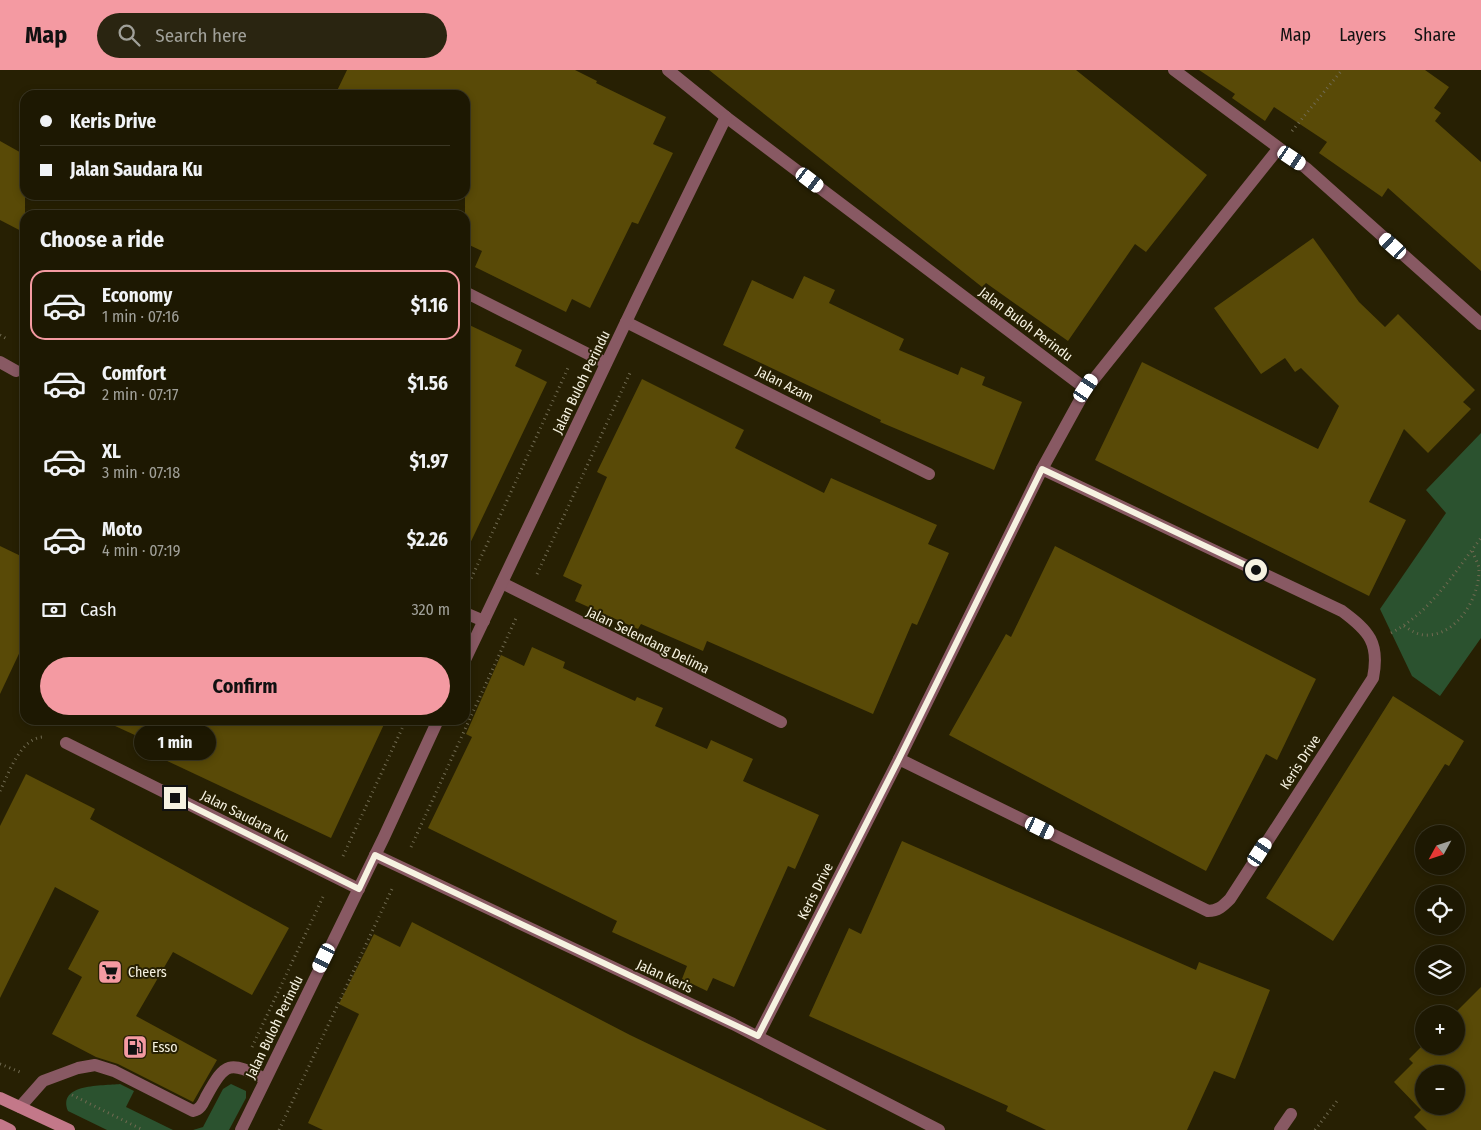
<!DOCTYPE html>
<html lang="en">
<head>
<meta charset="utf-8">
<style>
  :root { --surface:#1d1802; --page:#2a2511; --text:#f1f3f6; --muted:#a0a099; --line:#3b3724; --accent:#f49aa2 }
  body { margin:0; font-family:"Fira Sans Condensed",sans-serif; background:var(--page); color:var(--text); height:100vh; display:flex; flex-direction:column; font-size:19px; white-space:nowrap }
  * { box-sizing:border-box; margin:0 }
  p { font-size:16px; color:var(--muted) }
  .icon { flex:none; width:28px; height:28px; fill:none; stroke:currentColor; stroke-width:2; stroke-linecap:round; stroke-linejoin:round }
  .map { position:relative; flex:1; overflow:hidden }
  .details { position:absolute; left:20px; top:140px; width:450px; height:515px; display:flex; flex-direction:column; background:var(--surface); border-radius:15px; box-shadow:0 2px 8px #0003,0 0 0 1px var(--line) }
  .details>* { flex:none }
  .banner { position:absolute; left:20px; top:20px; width:450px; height:110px; border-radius:15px; box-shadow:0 2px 8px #0003,0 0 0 1px var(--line); display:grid; align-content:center; height:110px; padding:0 20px; background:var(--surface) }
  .needle { width:32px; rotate:230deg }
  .tools { position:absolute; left:1415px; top:755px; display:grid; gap:10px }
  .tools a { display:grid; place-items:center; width:50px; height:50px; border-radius:50%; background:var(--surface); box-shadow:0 2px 8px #0003,0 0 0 1px var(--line); font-size:25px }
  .end { position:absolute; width:22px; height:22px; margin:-11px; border:6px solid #f6f2e1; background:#111; box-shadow:0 0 0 2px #111 }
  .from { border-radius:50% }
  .bubble { position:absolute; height:35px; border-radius:18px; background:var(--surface); box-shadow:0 2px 8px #0003,0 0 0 1px var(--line); font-size:16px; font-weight:700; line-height:35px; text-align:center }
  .car { position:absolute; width:15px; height:30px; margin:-15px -8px; border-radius:6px; box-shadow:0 0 4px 1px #0007; background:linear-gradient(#fff 24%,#345 0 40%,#fff 0 76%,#345 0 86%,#fff 0) }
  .banner b { display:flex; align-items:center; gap:18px; height:48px; font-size:19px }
  .banner b+b { border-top:1px solid var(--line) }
  .banner i { width:12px; height:12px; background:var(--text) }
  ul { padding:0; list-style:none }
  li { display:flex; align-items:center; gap:15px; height:70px; margin:0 10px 8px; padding:0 10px; border:2px solid transparent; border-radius:15px }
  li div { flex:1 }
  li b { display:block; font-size:19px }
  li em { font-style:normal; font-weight:700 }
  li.active { border-color:var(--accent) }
  li>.icon { width:45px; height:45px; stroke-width:1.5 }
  h2 { padding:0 20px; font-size:22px; line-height:60px }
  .pay { display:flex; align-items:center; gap:12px; height:55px; padding:0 20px; font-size:19px }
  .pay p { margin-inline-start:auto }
  .primary-button { display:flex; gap:10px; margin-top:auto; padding:10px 20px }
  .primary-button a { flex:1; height:58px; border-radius:30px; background:var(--accent); color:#111; font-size:20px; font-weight:700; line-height:58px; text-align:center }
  header { display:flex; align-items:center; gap:30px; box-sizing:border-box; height:70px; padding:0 25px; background:var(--accent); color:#111 }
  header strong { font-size:24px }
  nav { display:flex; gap:28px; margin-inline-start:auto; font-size:18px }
  .search { width:350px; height:45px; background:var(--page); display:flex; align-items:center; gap:12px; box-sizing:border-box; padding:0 18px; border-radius:28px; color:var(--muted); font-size:19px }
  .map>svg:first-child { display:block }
  .green { fill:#2b522f }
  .building { fill:#594a07; fill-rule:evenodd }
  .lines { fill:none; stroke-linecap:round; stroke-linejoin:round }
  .path { stroke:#706a51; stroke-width:3; stroke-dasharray:1 4; stroke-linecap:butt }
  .lane { stroke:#885963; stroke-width:12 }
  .street { stroke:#885963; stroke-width:12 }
  .secondary { stroke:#c37889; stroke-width:12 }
  .route { stroke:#f6f2e1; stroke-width:6 }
  .labels { text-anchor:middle; stroke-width:4; stroke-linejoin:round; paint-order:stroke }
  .street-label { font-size:14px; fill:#f6f2e1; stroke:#272003 }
  .poi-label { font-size:14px; fill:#f6f2e1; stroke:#272003; text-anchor:start }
</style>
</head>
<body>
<header>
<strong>Map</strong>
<div class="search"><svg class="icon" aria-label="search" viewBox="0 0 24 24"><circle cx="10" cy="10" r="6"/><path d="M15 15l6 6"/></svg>Search here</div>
<nav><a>Map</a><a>Layers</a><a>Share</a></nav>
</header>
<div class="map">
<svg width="1481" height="1060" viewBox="0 0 1481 1060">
  <rect width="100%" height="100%" fill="#272003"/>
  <g class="green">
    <polygon points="1481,363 1481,568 1440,626 1412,606 1380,539 1446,443 1426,420"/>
    <path d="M120,1014L134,1021L126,1037L173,1060H107L68,1041C57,1013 103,1016 120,1014Z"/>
    <polygon points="231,1014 246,1021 246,1028 229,1060 193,1060 203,1057 223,1019"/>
  </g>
  <g class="building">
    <polygon points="347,0 575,0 597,11 596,13 666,47 653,74 673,83 638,154 632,152 590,238 572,229 566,242 475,197 482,181 465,173 465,25 335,25"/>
    <polygon points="709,0 1076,0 1207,105 1146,182 1135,174 1068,271 986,213 982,217"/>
    <polygon points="1199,0 1425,0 1449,17 1434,38 1441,43 1435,51 1481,92 1481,201 1388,118 1382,127 1319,83 1327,72 1274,37 1265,51 1232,28 1235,24"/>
    <polygon points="0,71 25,85 25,163 0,150"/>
    <polygon points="1313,168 1359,232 1385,257 1398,244 1475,320 1463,332 1471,339 1428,383 1404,359 1369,432 1406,450 1369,526 1095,390 1142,292 1318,379 1339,336 1301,298 1295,302 1285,288 1261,304 1214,238"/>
    <polygon points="804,206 835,220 829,233 904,269 899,280 958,305 961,297 985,307 982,315 1022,332 994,400 880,352 881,350 723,275 752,210 793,229"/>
    <polygon points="465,253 522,280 515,296 547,312 465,484"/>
    <polygon points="642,309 744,360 735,378 824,423 831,408 937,455 928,474 949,483 917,555 912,553 873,644 707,571 703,581 641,554 638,559 575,531 582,515 563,506 607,407 597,402"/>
    <polygon points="0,476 25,488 25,571 0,624"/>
    <polygon points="1055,476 1316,609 1277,690 1266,684 1206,801 949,665 1006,564 1011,567"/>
    <polygon points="532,577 565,592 563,598 635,631 637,627 663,638 655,656 707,679 711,670 753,689 743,711 819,745 795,799 788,796 734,917 713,908 707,921 682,909 687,896 612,862 617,851 428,758 472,667 466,664 501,585 524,596"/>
    <polygon points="1393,626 1464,671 1449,696 1445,694 1333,871 1266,828"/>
    <polygon points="102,650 386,650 331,768 146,681 150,672"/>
    <polygon points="26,704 95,739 90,749 289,858 252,925 173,882 136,946 217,990 193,1032 118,994 96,987 52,964 82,907 68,899 99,841 55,817 0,928 0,756"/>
    <polygon points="902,771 1196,900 1199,892 1270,920 1235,1009 1214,1001 1187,1060 1046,1060 1006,1041 1008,1036 809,946 849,858 861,864"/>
    <polygon points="412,852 630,965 827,1060 323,1060 308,1053 359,944 339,934 374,864 400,877"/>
    <path d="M1481,917V1060H1427L1414,1047L1421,1040L1394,1012L1413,993L1409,989L1424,974V976H1456V944H1454ZM1424,1004H1456V1036H1424Z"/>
  </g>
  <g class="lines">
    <g class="path">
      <polyline points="1292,61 1342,0"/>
      <polyline points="0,265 7,269"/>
      <polyline points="537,504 630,303"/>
      <polyline points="465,522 568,298"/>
      <path d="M1404,556C1412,561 1419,566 1429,565C1459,563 1480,526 1479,498C1478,493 1474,486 1472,480"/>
      <path d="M1391,563C1431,542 1454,503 1481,468"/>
      <path d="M0,721C9,703 21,666 45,667"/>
      <polyline points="411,777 517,546"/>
      <polyline points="343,786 406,650"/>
      <polyline points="252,977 323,827"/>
      <polyline points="0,994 20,1002"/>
      <polyline points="72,1025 143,1060"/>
      <polyline points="279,1060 392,819"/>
      <polyline points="1315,1060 1337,1031"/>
    </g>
    <g class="lane">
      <polyline points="66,673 359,819"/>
      <path d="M20,1037L43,1011L78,998L95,995L114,1001L193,1041C201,1039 203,1033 206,1027C226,991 229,991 265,1009"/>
    </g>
    <g class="street">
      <polyline points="668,0 726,47 1086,319"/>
      <polyline points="1174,0 1306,98 1481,254"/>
      <polyline points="465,222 606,293"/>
      <polyline points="626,252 929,404"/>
      <polyline points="0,292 16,301"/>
      <polyline points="502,513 781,652"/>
      <polyline points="465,543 484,551"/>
      <polyline points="465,590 636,231 726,47"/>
      <path d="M899,689L1208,841C1218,841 1223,836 1230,829L1373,608C1380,573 1369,561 1342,541L1042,399"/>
      <polyline points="375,785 733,954 939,1060"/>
      <polyline points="758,966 899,689 1042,399 1086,319 1278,79"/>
      <polyline points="241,1060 384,767 438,650"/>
      <polyline points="1280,1060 1291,1044"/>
    </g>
    <g class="secondary">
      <polyline points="0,1028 69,1060"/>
      <polyline points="0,1055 10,1060"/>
    </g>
  </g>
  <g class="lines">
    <polyline class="route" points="175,728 359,819 375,785 758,966 899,689 1042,399 1256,500"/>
  </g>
  <defs>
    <symbol id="supermarket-square" viewBox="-11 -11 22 22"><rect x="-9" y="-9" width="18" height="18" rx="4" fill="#f49aa2" stroke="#272003"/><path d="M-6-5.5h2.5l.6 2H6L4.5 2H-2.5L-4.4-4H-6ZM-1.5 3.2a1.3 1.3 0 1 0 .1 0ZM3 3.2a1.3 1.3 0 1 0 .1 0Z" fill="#111"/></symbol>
    <symbol id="fuel-square" viewBox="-11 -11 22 22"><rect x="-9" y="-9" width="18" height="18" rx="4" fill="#f49aa2" stroke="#272003"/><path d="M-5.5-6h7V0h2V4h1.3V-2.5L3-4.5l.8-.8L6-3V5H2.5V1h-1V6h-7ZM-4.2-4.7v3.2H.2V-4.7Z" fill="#111"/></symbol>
  </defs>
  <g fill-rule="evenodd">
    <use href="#supermarket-square" x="96" y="888" width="28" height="28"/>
    <use href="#fuel-square" x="121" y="963" width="28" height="28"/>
  </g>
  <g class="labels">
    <g class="street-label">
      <text transform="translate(1026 254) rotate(37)" y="5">Jalan Buloh Perindu</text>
      <text transform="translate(581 312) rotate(-64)" y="5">Jalan Buloh Perindu</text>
      <text transform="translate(785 314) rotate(27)" y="5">Jalan Azam</text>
      <text transform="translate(648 570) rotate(26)" y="5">Jalan Selendang Delima</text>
      <text transform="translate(1300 692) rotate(-57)" y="5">Keris Drive</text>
      <text transform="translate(245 746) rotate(27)" y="5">Jalan Saudara Ku</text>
      <text transform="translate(815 821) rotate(-63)" y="5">Keris Drive</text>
      <text transform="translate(665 906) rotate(25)" y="5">Jalan Keris</text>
      <text transform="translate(274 957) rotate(-64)" y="5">Jalan Buloh Perindu</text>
    </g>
    <g class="poi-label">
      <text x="128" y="907">Cheers</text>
      <text x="152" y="982">Esso</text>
    </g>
  </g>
</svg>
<div class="tools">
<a><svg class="needle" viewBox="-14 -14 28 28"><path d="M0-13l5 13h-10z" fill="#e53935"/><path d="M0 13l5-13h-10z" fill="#a0a099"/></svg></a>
<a><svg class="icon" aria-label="locate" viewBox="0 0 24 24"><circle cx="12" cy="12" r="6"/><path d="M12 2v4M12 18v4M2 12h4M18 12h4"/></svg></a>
<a><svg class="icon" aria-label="layers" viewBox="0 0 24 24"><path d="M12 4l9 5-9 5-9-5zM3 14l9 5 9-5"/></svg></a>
<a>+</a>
<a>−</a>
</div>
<i class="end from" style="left:1256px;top:500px"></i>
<i class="end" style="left:175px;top:728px"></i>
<div class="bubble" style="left:134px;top:655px;width:82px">1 min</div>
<i class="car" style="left:1292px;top:88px;rotate:124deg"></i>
<i class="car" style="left:810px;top:110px;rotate:127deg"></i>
<i class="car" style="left:1393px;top:176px;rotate:312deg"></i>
<i class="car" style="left:1086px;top:318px;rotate:34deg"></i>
<i class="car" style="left:1040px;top:758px;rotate:116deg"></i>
<i class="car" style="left:1260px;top:782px;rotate:33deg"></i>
<i class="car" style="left:324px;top:888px;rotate:206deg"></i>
<div class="banner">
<b><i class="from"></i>Keris Drive</b>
<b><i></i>Jalan Saudara Ku</b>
</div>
<section class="details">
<h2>Choose a ride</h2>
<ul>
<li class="active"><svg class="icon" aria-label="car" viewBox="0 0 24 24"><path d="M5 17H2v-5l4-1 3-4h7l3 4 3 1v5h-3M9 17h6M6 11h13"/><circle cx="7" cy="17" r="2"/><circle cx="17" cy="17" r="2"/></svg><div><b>Economy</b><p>1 min · 07:16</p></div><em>$1.16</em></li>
<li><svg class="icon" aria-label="car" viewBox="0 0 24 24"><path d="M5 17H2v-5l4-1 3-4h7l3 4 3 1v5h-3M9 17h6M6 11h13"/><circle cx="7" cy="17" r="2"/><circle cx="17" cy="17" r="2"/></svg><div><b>Comfort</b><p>2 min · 07:17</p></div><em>$1.56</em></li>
<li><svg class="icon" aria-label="car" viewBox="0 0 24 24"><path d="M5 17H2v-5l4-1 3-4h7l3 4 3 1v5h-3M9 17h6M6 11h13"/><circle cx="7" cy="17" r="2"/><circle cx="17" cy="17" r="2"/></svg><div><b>XL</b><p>3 min · 07:18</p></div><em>$1.97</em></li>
<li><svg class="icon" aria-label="car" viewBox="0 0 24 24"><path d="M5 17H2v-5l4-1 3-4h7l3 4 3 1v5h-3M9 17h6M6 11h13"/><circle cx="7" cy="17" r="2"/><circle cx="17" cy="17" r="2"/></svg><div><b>Moto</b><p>4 min · 07:19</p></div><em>$2.26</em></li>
</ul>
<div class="pay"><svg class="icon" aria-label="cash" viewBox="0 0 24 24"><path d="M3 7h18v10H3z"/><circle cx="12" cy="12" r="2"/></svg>Cash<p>320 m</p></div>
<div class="primary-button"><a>Confirm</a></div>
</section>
</div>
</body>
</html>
